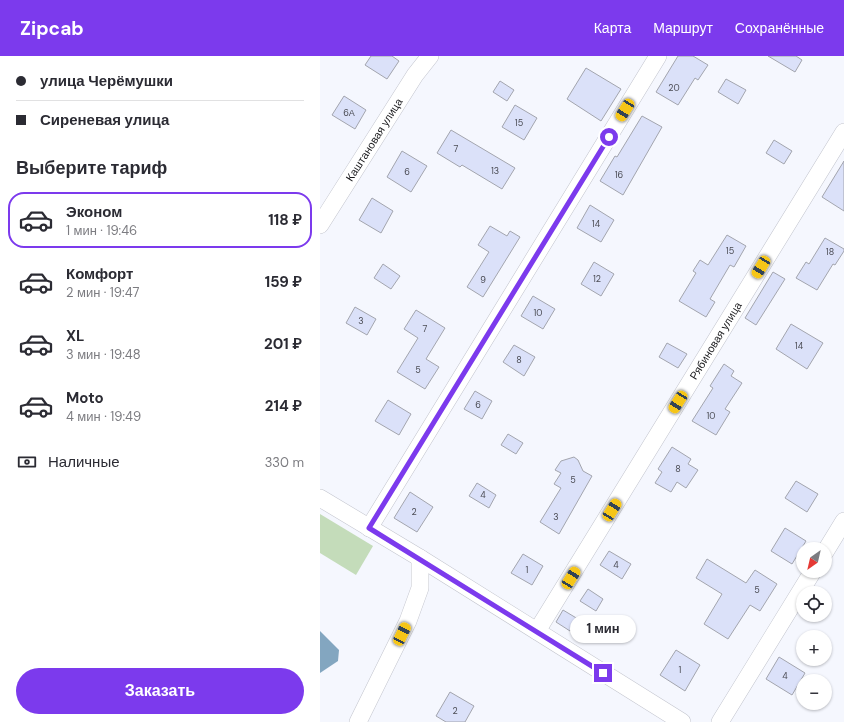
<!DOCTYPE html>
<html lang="ru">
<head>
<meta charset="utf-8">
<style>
  :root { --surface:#fff; --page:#f7f7f7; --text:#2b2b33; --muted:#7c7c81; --line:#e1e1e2; --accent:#7c3aed }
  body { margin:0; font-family:"DM Sans",sans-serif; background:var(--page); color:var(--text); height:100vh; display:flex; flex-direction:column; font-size:15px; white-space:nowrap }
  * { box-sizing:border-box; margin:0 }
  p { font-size:13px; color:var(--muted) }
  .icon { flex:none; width:22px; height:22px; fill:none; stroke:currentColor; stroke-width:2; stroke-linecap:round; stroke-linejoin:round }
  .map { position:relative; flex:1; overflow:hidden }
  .drawer { display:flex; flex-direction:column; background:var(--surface); width:320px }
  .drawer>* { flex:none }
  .hud { display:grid; align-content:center; height:88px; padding:0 16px; background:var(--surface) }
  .needle { width:26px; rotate:214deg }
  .fabs { position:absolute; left:476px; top:486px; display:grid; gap:8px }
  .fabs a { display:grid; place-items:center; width:36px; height:36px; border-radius:50%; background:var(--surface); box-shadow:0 1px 3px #0004; font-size:20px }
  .end { position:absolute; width:18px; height:18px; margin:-9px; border:5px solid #7c3aed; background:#fff; box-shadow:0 0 0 2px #fff }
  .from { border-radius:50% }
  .bubble { position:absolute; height:28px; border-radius:14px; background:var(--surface); box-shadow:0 1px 3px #0004; font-size:13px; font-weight:700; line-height:28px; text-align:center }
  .car { position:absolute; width:12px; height:24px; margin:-12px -6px; border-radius:5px; box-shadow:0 0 3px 1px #0007; background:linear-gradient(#f5c518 24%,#345 0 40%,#f5c518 0 76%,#345 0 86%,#f5c518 0) }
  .hud b { display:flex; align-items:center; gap:14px; height:38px; font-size:15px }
  .hud b+b { border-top:1px solid var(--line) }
  .hud i { width:10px; height:10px; background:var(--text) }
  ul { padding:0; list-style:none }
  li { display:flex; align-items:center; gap:12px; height:56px; margin:0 8px 6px; padding:0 8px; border:2px solid transparent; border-radius:16px }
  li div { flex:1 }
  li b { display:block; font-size:15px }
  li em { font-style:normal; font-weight:700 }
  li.on { border-color:var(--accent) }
  li>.icon { width:36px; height:36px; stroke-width:1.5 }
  h2 { padding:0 16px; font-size:18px; line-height:48px }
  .pay { display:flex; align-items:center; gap:10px; height:44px; padding:0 16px; font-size:15px }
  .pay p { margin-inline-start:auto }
  .action { display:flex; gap:8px; margin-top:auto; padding:8px 16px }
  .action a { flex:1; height:46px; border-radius:24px; background:var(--accent); color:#fff; font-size:16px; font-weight:700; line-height:46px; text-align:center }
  header { display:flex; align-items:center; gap:24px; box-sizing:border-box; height:56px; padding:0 20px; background:var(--accent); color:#fff }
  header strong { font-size:19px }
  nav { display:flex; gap:22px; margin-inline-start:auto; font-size:14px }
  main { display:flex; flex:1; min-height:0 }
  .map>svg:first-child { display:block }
  .green { fill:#c4dcba }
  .water { fill:#83a6c0 }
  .building { fill:#dbe1f9; stroke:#a3a5ae }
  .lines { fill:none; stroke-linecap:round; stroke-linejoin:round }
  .street-casing { stroke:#c2c4cd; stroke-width:18 }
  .street { stroke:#fff; stroke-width:17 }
  .route { stroke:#7c3aed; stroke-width:5 }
  .labels { text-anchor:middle; stroke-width:3.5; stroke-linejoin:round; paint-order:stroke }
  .number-label { font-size:9px; fill:#4a4b53 }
  .street-label { font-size:11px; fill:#19191c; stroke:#f5f7fe }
</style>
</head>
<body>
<header>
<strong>Zipcab</strong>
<nav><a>Карта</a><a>Маршрут</a><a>Сохранённые</a></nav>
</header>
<main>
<section class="drawer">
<div class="hud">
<b><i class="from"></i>улица Черёмушки</b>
<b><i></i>Сиреневая улица</b>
</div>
<h2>Выберите тариф</h2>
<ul>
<li class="on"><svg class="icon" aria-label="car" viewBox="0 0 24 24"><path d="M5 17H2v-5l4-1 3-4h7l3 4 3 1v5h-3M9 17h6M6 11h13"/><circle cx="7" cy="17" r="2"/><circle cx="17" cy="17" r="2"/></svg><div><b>Эконом</b><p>1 мин · 19:46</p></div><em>118 ₽</em></li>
<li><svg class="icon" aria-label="car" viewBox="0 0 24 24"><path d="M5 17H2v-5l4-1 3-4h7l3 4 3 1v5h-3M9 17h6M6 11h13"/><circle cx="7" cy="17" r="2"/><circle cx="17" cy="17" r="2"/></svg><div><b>Комфорт</b><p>2 мин · 19:47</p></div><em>159 ₽</em></li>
<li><svg class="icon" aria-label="car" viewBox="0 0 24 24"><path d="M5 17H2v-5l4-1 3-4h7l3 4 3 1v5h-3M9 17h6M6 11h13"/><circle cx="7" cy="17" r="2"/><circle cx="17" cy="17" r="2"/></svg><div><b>XL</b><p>3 мин · 19:48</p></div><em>201 ₽</em></li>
<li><svg class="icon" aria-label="car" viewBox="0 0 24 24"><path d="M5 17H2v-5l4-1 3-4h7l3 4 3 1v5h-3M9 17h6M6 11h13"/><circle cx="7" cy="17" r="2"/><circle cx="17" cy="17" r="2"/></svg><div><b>Moto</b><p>4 мин · 19:49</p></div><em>214 ₽</em></li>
</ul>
<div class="pay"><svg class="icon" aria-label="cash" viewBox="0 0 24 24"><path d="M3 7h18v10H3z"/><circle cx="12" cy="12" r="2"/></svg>Наличные<p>330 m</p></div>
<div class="action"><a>Заказать</a></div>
</section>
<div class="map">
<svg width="524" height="666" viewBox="0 0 524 666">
  <rect width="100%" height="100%" fill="#f5f7fe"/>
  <polygon class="green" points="0,458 53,490 36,519 0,497"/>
  <polygon class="water" points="0,575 19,594 18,605 0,617"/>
  <g class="building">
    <polygon points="51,0 72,0 79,5 67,23 45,9"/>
    <polygon points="358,0 373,0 388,9 378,24 375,22 358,49 336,36"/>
    <polygon points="448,0 476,0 482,4 475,16"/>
    <polygon points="266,12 301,33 281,65 247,43"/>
    <polygon points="406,23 426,34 418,48 398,36"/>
    <polygon points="180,25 194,34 187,45 173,36"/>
    <polygon points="24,40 46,54 35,73 12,59"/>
    <polygon points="195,49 217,62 204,84 182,71"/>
    <polygon points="322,60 342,71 303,139 280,125 295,100 297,101"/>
    <polygon points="131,74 195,112 182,133 142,109 140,111 117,97"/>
    <polygon points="454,84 472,95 464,108 446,97"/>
    <polygon points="82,95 107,110 91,136 67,121"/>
    <polygon points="524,105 524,155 502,141"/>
    <polygon points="52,142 73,155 61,177 39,164"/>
    <polygon points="270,149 294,164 281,186 257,172"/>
    <polygon points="170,170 187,180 190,175 200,181 163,241 147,231 169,196 158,189"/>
    <polygon points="407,179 426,190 414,211 410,209 390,243 395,246 386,261 359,245 376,217 373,215 380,204 388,209"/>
    <polygon points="505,182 524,193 524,195 515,209 513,208 497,234 476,222 486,206 489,208"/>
    <polygon points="274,206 294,218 281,240 261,228"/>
    <polygon points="63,208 80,220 71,233 54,222"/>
    <polygon points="453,216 465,223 436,269 425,262"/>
    <polygon points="213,240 235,253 223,273 201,260"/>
    <polygon points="35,251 56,263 47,279 26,267"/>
    <polygon points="96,254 125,272 106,303 119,311 105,333 77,316 98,282 84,273"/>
    <polygon points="471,268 503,287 487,313 456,293"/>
    <polygon points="347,287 367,298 358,312 339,301"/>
    <polygon points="194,289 215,301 204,320 183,306"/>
    <polygon points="404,308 414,315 411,320 422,327 405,353 410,356 396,379 372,365 393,332 390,330"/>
    <polygon points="155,335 172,345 162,363 144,353"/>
    <polygon points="68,344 91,358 79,379 55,365"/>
    <polygon points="188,378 203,387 196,398 181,389"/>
    <polygon points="352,391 371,403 368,408 378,414 366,432 357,426 351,436 335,427 342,416 338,413"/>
    <polygon points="254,401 258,404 263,415 272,420 239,478 220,466 241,432 234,428 241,417 235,414 241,405"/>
    <polygon points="476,425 498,438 487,456 465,442"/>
    <polygon points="157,427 176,439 169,452 149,440"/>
    <polygon points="90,436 113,451 97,476 74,462"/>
    <polygon points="465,472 486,485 472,508 451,495"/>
    <polygon points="289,495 311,508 302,523 280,509"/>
    <polygon points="203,498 223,510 212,529 191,517"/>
    <polygon points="387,503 426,527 435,514 457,528 440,555 430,549 408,583 384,568 402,538 376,522"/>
    <polygon points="268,533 283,543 276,555 260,545"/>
    <polygon points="243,554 258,563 250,575 236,566"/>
    <polygon points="356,594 380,609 365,635 340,619"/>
    <polygon points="459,601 485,617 472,639 446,623"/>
    <polygon points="130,636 154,650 145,666 126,666 116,660"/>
  </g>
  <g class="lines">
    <defs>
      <g id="street">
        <path id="s1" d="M0,169L95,19L110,0"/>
        <polyline points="0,442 100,502 362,666"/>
        <polyline points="49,472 338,0"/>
        <polyline points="505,496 524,465"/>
        <path id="s2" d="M217,575L524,76"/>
        <polyline points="38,666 88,565 100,532 100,502"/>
        <polyline points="400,666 493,515"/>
      </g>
    </defs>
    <use href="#street" class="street-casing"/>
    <use href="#street" class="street"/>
  </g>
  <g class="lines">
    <polyline class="route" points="283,617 49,472 289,81"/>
  </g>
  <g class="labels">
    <g class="number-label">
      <text x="354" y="35">20</text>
      <text x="29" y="60">6А</text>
      <text x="199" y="70">15</text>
      <text x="136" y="96">7</text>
      <text x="175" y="118">13</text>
      <text x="87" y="119">6</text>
      <text x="299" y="122">16</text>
      <text x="276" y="171">14</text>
      <text x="410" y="198">15</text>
      <text x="510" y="199">18</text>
      <text x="277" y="226">12</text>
      <text x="163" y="227">9</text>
      <text x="218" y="260">10</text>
      <text x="41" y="268">3</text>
      <text x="105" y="276">7</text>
      <text x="479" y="293">14</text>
      <text x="199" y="307">8</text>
      <text x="98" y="317">5</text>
      <text x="158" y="352">6</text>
      <text x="391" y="363">10</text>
      <text x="358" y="416">8</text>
      <text x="253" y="427">5</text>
      <text x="163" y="442">4</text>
      <text x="94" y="459">2</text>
      <text x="236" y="464">3</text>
      <text x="296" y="512">4</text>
      <text x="207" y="517">1</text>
      <text x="437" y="537">5</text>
      <text x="360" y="617">1</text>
      <text x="465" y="623">4</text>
      <text x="135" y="658">2</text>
    </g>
    <g class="street-label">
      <text dy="4" stroke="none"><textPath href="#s1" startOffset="101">Каштановая улица</textPath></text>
      <text dy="4" stroke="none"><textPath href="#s2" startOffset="341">Рябиновая улица</textPath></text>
    </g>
  </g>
</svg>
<div class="fabs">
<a><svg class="needle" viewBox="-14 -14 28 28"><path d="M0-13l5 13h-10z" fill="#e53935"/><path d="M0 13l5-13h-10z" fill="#7c7c81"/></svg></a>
<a><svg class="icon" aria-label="locate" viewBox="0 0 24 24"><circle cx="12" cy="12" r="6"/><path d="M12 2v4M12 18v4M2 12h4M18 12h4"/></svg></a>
<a>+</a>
<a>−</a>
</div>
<i class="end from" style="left:289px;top:81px"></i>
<i class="end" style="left:283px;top:617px"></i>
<div class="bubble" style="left:250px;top:559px;width:66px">1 мин</div>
<i class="car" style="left:305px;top:54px;rotate:212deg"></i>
<i class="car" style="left:441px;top:211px;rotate:211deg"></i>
<i class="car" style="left:358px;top:346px;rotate:212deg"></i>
<i class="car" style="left:292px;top:454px;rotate:32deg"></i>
<i class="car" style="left:251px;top:522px;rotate:32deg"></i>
<i class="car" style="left:82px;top:578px;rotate:26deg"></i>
</div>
</main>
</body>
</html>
